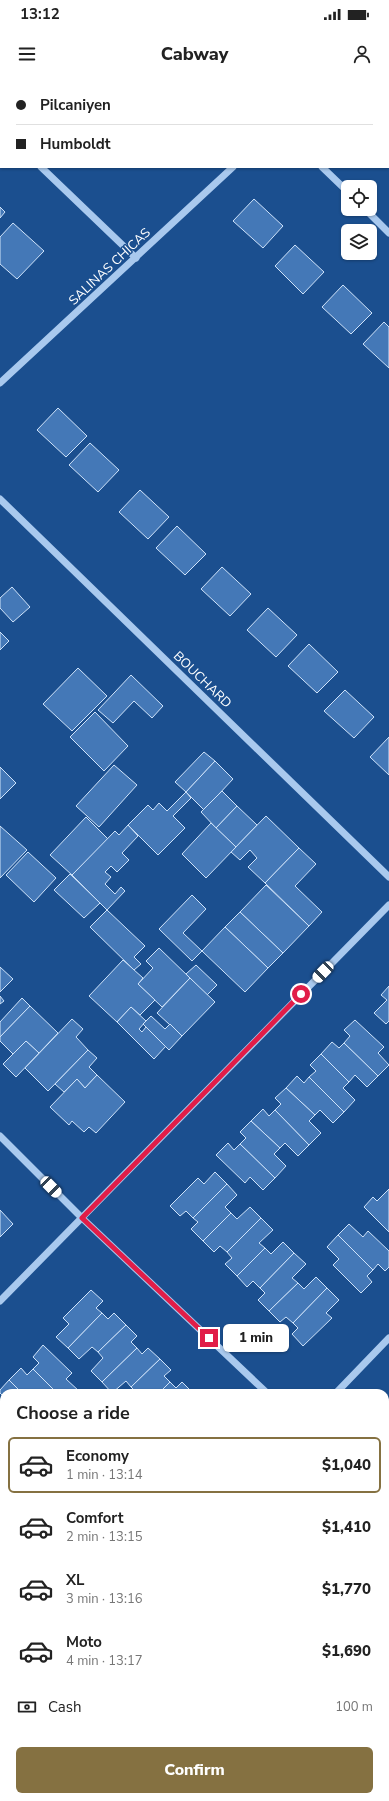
<!DOCTYPE html>
<html lang="en">
<head>
<meta charset="utf-8">
<style>
  :root { --surface:#fff; --page:#f2f2f2; --text:#222; --muted:#767676; --line:#e0e0e0; --accent:#857141 }
  body { margin:0; font-family:"Nunito Sans",sans-serif; background:var(--page); color:var(--text); height:100vh; display:flex; flex-direction:column; font-size:15px; white-space:nowrap }
  * { box-sizing:border-box; margin:0 }
  p { font-size:13px; color:var(--muted) }
  .icon { flex:none; width:22px; height:22px; fill:none; stroke:currentColor; stroke-width:2; stroke-linecap:round; stroke-linejoin:round }
  .map { position:relative; flex:1; overflow:hidden }
  .side { position:absolute; left:0px; top:1309px; width:389px; height:412px; display:flex; flex-direction:column; background:var(--surface); border-radius:12px 12px 0 0; box-shadow:0 1px 3px #0004 }
  .side>* { flex:none }
  .hud { position:absolute; left:0px; top:0px; width:389px; height:88px; box-shadow:0 1px 3px #0004; display:grid; align-content:center; height:88px; padding:0 16px; background:var(--surface) }
  .tools { position:absolute; left:341px; top:100px; display:grid; gap:8px }
  .tools a { display:grid; place-items:center; width:36px; height:36px; border-radius:6px; background:var(--surface); box-shadow:0 1px 3px #0004; font-size:20px }
  .end { position:absolute; width:18px; height:18px; margin:-9px; border:5px solid #e11d48; background:#fff; box-shadow:0 0 0 2px #fff }
  .from { border-radius:50% }
  .bubble { position:absolute; height:28px; border-radius:6px; background:var(--surface); box-shadow:0 1px 3px #0004; font-size:13px; font-weight:800; line-height:28px; text-align:center }
  .car { position:absolute; width:12px; height:24px; margin:-12px -6px; border-radius:5px; box-shadow:0 0 3px 1px #0007; background:linear-gradient(#fff 24%,#345 0 40%,#fff 0 76%,#345 0 86%,#fff 0) }
  .hud b { display:flex; align-items:center; gap:14px; height:38px; font-size:15px }
  .hud b+b { border-top:1px solid var(--line) }
  .hud i { width:10px; height:10px; background:var(--text) }
  ul { padding:0; list-style:none }
  li { display:flex; align-items:center; gap:12px; height:56px; margin:0 8px 6px; padding:0 8px; border:2px solid transparent; border-radius:6px }
  li div { flex:1 }
  li b { display:block; font-size:15px }
  li em { font-style:normal; font-weight:800 }
  li.current { border-color:var(--accent) }
  li>.icon { width:36px; height:36px; stroke-width:1.5 }
  h2 { padding:0 16px; font-size:18px; line-height:48px }
  .pay { display:flex; align-items:center; gap:10px; height:44px; padding:0 16px; font-size:15px }
  .pay p { margin-inline-start:auto }
  .primary-button { display:flex; gap:8px; margin-top:auto; padding:8px 16px }
  .primary-button a { flex:1; height:46px; border-radius:6px; background:var(--accent); color:#fff; font-size:16px; font-weight:800; line-height:46px; text-align:center }
  .status { display:flex; justify-content:space-between; align-items:center; height:28px; padding:0 20px; background:var(--surface); direction:ltr }
  .status svg { height:11px; fill:currentColor }
  header { display:flex; justify-content:space-between; align-items:center; height:52px; padding:0 16px; background:var(--surface); font-size:18px; font-weight:800 }
  .map>svg:first-child { display:block }
  .building { fill:#4478b7; stroke:#cfe3fa }
  .lines { fill:none; stroke-linecap:round; stroke-linejoin:round }
  .minor { stroke:#a9c9ee; stroke-width:7 }
  .route { stroke:#e11d48; stroke-width:5 }
  .labels { text-anchor:middle; stroke-width:3; stroke-linejoin:round; paint-order:stroke }
  .street-label { font-size:13px; fill:#fff; stroke:#1b4f8f }
</style>
</head>
<body>
<div class="status"><b>13:12</b><svg viewBox="0 0 49 12"><path d="M0 12V9h3v3zM5 12V6h3v6zM10 12V3h3v9zM15 12V0h3v12zM26 1h20v11H26zM47 4h2v5h-2z"/></svg></div>
<header><svg class="icon" aria-label="menu" viewBox="0 0 24 24"><path d="M4 6h16M4 12h16M4 18h16"/></svg>Cabway<svg class="icon" aria-label="person" viewBox="0 0 24 24"><circle cx="12" cy="8" r="4"/><path d="M4 21q1-7 8-7t8 7"/></svg></header>
<div class="map">
<svg width="389" height="1721" viewBox="0 0 389 1721">
  <rect width="100%" height="100%" fill="#1b4f8f"/>
  <g class="building">
    <polygon points="87,0 127,0 126,1"/>
    <polygon points="388,11 389,12 389,28 388,27"/>
    <polygon points="388,28 389,29 388,50"/>
    <polygon points="254,119 283,146 263,168 233,141"/>
    <polygon points="0,127 5,132 0,138"/>
    <polygon points="13,143 44,171 17,199 0,184 0,157"/>
    <polygon points="295,165 324,192 303,214 275,186"/>
    <polygon points="343,205 372,233 351,254 322,227"/>
    <polygon points="384,242 389,247 389,288 363,264"/>
    <polygon points="58,328 87,356 66,377 37,350"/>
    <polygon points="90,363 119,390 98,412 69,385"/>
    <polygon points="140,410 169,437 148,459 119,432"/>
    <polygon points="177,446 206,474 185,495 156,468"/>
    <polygon points="222,487 251,514 230,536 201,509"/>
    <polygon points="12,507 30,527 13,542 0,528 0,518"/>
    <polygon points="268,528 297,555 276,577 247,550"/>
    <polygon points="0,552 9,561 0,570"/>
    <polygon points="309,564 338,592 317,613 288,586"/>
    <polygon points="78,588 107,616 72,651 43,624"/>
    <polygon points="131,595 163,626 152,638 134,621 113,643 98,630"/>
    <polygon points="345,610 374,637 354,658 324,631"/>
    <polygon points="95,632 128,666 104,691 70,657"/>
    <polygon points="389,657 389,695 370,677"/>
    <polygon points="204,672 215,681 186,712 175,702"/>
    <polygon points="215,681 233,699 204,730 186,712"/>
    <polygon points="114,685 137,705 99,747 76,726"/>
    <polygon points="0,687 16,703 0,719"/>
    <polygon points="222,711 237,726 216,748 201,732"/>
    <polygon points="186,712 191,718 173,736 185,748 158,775 128,745 148,725 153,730 159,723 167,731"/>
    <polygon points="237,726 257,745 236,767 216,748"/>
    <polygon points="266,736 299,768 265,803 248,787 257,778 250,770 240,780 231,772"/>
    <polygon points="86,737 108,759 72,795 50,775"/>
    <polygon points="211,743 236,767 206,798 182,774"/>
    <polygon points="128,745 138,756 122,773 129,780 117,792 111,786 105,792 111,797 105,804 115,814 121,807 125,811 107,830 72,795 115,751 119,755"/>
    <polygon points="0,746 27,770 0,798"/>
    <polygon points="299,768 316,784 295,806 322,832 309,846 265,803"/>
    <polygon points="28,772 56,798 34,822 6,795"/>
    <polygon points="70,794 100,823 84,838 54,810"/>
    <polygon points="266,805 309,846 283,873 240,832"/>
    <polygon points="192,815 206,829 183,853 202,871 192,881 159,849"/>
    <polygon points="107,830 145,866 134,877 141,884 134,890 90,847"/>
    <polygon points="240,832 283,873 268,888 225,847"/>
    <polygon points="225,847 268,888 245,912 202,871"/>
    <polygon points="159,868 190,898 162,927 138,904 153,888 146,881"/>
    <polygon points="123,880 143,898 138,904 155,920 140,935 131,927 117,942 89,916"/>
    <polygon points="196,885 217,905 207,915 186,894"/>
    <polygon points="0,887 13,899 0,912"/>
    <polygon points="190,898 215,922 182,956 157,933"/>
    <polygon points="389,906 389,941 386,944 374,933 387,920 381,915"/>
    <polygon points="0,916 4,921 0,924"/>
    <polygon points="22,918 30,926 0,957 0,942"/>
    <polygon points="30,926 58,953 39,973 26,961 13,974 0,961 0,957"/>
    <polygon points="131,927 146,941 139,949 142,952 146,947 166,966 154,979 117,942"/>
    <polygon points="151,936 165,949 170,944 182,956 169,970 143,944"/>
    <polygon points="72,939 83,949 76,957 88,970 48,1011 25,988"/>
    <polygon points="355,940 384,967 378,973 389,985 378,996 344,963 350,956 344,950"/>
    <polygon points="26,961 39,973 16,997 3,984"/>
    <polygon points="332,962 339,968 344,963 378,996 367,1007 355,995 349,1002 321,974"/>
    <polygon points="88,970 97,978 89,987 97,995 85,1008 77,999 64,1012 55,1004"/>
    <polygon points="321,974 349,1002 343,1008 355,1020 344,1032 309,997 316,991 310,985"/>
    <polygon points="97,995 125,1022 96,1053 89,1047 84,1052 72,1041 69,1045 50,1027 77,999 85,1008"/>
    <polygon points="297,996 304,1003 309,997 344,1032 333,1043 320,1030 315,1035 286,1008"/>
    <polygon points="286,1008 315,1035 309,1041 321,1053 309,1065 275,1030 281,1024 275,1018"/>
    <polygon points="263,1029 269,1036 275,1030 309,1065 298,1076 285,1063 280,1068 251,1041"/>
    <polygon points="251,1041 280,1068 274,1074 286,1086 275,1098 240,1064 246,1058 240,1052"/>
    <polygon points="228,1063 234,1070 240,1064 275,1098 263,1110 250,1097 245,1103 216,1075"/>
    <polygon points="215,1092 227,1104 193,1138 186,1131 180,1136 170,1126 198,1098 204,1104"/>
    <polygon points="227,1104 237,1115 225,1127 231,1133 203,1161 191,1149 198,1142 193,1138"/>
    <polygon points="389,1109 389,1152 364,1127 373,1117 377,1121"/>
    <polygon points="250,1127 261,1138 227,1172 220,1166 214,1172 203,1161 231,1133 237,1139"/>
    <polygon points="0,1130 13,1144 0,1157"/>
    <polygon points="261,1138 273,1150 259,1163 265,1168 237,1196 225,1184 232,1178 227,1172"/>
    <polygon points="349,1144 363,1157 368,1151 389,1171 389,1187 385,1191 378,1184 373,1190 338,1155"/>
    <polygon points="338,1155 373,1190 367,1196 372,1202 361,1213 333,1185 339,1179 327,1167"/>
    <polygon points="283,1162 294,1173 260,1208 253,1201 247,1207 237,1196 265,1168 271,1174"/>
    <polygon points="294,1173 306,1184 292,1198 298,1203 269,1231 258,1220 265,1213 260,1208"/>
    <polygon points="316,1197 327,1208 293,1243 286,1237 280,1242 269,1231 298,1203 304,1209"/>
    <polygon points="327,1208 339,1220 326,1233 332,1238 303,1266 292,1254 298,1248 293,1243"/>
    <polygon points="91,1210 103,1221 96,1228 102,1233 68,1268 56,1257 69,1244 63,1238"/>
    <polygon points="102,1233 108,1239 114,1233 126,1245 98,1272 92,1267 79,1279 68,1268"/>
    <polygon points="126,1245 137,1256 131,1262 137,1268 102,1302 91,1291 103,1278 98,1272"/>
    <polygon points="43,1265 72,1293 66,1299 79,1311 77,1313 57,1313 33,1289 39,1283 33,1277"/>
    <polygon points="137,1268 142,1274 148,1268 160,1279 131,1307 126,1301 112,1313 102,1302"/>
    <polygon points="160,1279 171,1290 164,1296 170,1302 159,1313 137,1313 131,1307"/>
    <polygon points="21,1288 27,1295 33,1289 57,1313 22,1313 9,1300"/>
    <polygon points="9,1300 22,1313 4,1313 4,1317 0,1313 0,1310"/>
    <polygon points="170,1302 176,1308 182,1302 193,1313 159,1313"/>
    <polygon points="4,1318 4,1329 0,1325 0,1322"/>
    <polygon points="0,1325 4,1329 4,1362 0,1359"/>
    <polygon points="0,1369 4,1373 4,1387 0,1391"/>
    <polygon points="0,1429 4,1433 4,1437 0,1441"/>
    <polygon points="3,1447 4,1448 4,1468 0,1464 0,1450"/>
    <polygon points="385,1501 389,1505 389,1512 386,1515 389,1518 389,1523 385,1527"/>
    <polygon points="389,1523 389,1558 387,1560 385,1558 385,1527"/>
    <polygon points="4,1525 4,1548 0,1552 0,1529"/>
    <polygon points="4,1548 4,1582 0,1586 0,1552"/>
    <polygon points="389,1571 389,1586 385,1582 385,1575"/>
    <polygon points="385,1606 389,1610 389,1629 387,1631 385,1629"/>
    <polygon points="129,1717 163,1717 159,1721 131,1721"/>
    <polygon points="163,1717 172,1718 197,1717 193,1721 159,1721"/>
    <polygon points="197,1717 202,1721 193,1721"/>
    <polygon points="232,1717 256,1717 260,1721 236,1721"/>
    <polygon points="256,1717 291,1717 295,1721 260,1721"/>
    <polygon points="291,1717 303,1717 299,1721 295,1721"/>
  </g>
  <g class="lines">
    <g class="minor">
      <polyline points="231,0 232,1"/>
      <polyline points="310,1 310,0"/>
      <polyline points="0,48 1,49"/>
      <polyline points="41,87 136,178"/>
      <polyline points="322,87 348,112"/>
      <polyline points="365,129 389,153"/>
      <polyline points="0,303 233,87"/>
      <polyline points="0,419 389,797"/>
      <polyline points="0,1056 82,1138 267,1313"/>
      <polyline points="0,1221 389,825"/>
      <polyline points="336,1313 389,1258"/>
      <polyline points="385,1428 389,1432"/>
      <polyline points="0,1660 4,1656"/>
      <polyline points="0,1683 4,1686"/>
      <polyline points="35,1717 39,1721"/>
      <polyline points="386,1721 389,1718"/>
    </g>
  </g>
  <g class="lines">
    <polyline class="route" points="209,1258 82,1138 301,914"/>
  </g>
  <g class="labels">
    <g class="street-label">
      <text transform="translate(109 186) rotate(-43)" y="5">SALINAS CHICAS</text>
      <text transform="translate(203 599) rotate(44)" y="5">BOUCHARD</text>
    </g>
  </g>
</svg>
<div class="tools">
<a><svg class="icon" aria-label="locate" viewBox="0 0 24 24"><circle cx="12" cy="12" r="6"/><path d="M12 2v4M12 18v4M2 12h4M18 12h4"/></svg></a>
<a><svg class="icon" aria-label="layers" viewBox="0 0 24 24"><path d="M12 4l9 5-9 5-9-5zM3 14l9 5 9-5"/></svg></a>
</div>
<i class="end from" style="left:301px;top:914px"></i>
<i class="end" style="left:209px;top:1258px"></i>
<div class="bubble" style="left:223px;top:1244px;width:66px">1 min</div>
<i class="car" style="left:323px;top:892px;rotate:224deg"></i>
<i class="car" style="left:51px;top:1107px;rotate:135deg"></i>
<div class="hud">
<b><i class="from"></i>Pilcaniyen</b>
<b><i></i>Humboldt</b>
</div>
<section class="side">
<h2>Choose a ride</h2>
<ul>
<li class="current"><svg class="icon" aria-label="car" viewBox="0 0 24 24"><path d="M5 17H2v-5l4-1 3-4h7l3 4 3 1v5h-3M9 17h6M6 11h13"/><circle cx="7" cy="17" r="2"/><circle cx="17" cy="17" r="2"/></svg><div><b>Economy</b><p>1 min · 13:14</p></div><em>$1,040</em></li>
<li><svg class="icon" aria-label="car" viewBox="0 0 24 24"><path d="M5 17H2v-5l4-1 3-4h7l3 4 3 1v5h-3M9 17h6M6 11h13"/><circle cx="7" cy="17" r="2"/><circle cx="17" cy="17" r="2"/></svg><div><b>Comfort</b><p>2 min · 13:15</p></div><em>$1,410</em></li>
<li><svg class="icon" aria-label="car" viewBox="0 0 24 24"><path d="M5 17H2v-5l4-1 3-4h7l3 4 3 1v5h-3M9 17h6M6 11h13"/><circle cx="7" cy="17" r="2"/><circle cx="17" cy="17" r="2"/></svg><div><b>XL</b><p>3 min · 13:16</p></div><em>$1,770</em></li>
<li><svg class="icon" aria-label="car" viewBox="0 0 24 24"><path d="M5 17H2v-5l4-1 3-4h7l3 4 3 1v5h-3M9 17h6M6 11h13"/><circle cx="7" cy="17" r="2"/><circle cx="17" cy="17" r="2"/></svg><div><b>Moto</b><p>4 min · 13:17</p></div><em>$1,690</em></li>
</ul>
<div class="pay"><svg class="icon" aria-label="cash" viewBox="0 0 24 24"><path d="M3 7h18v10H3z"/><circle cx="12" cy="12" r="2"/></svg>Cash<p>100 m</p></div>
<div class="primary-button"><a>Confirm</a></div>
</section>
</div>
</body>
</html>
